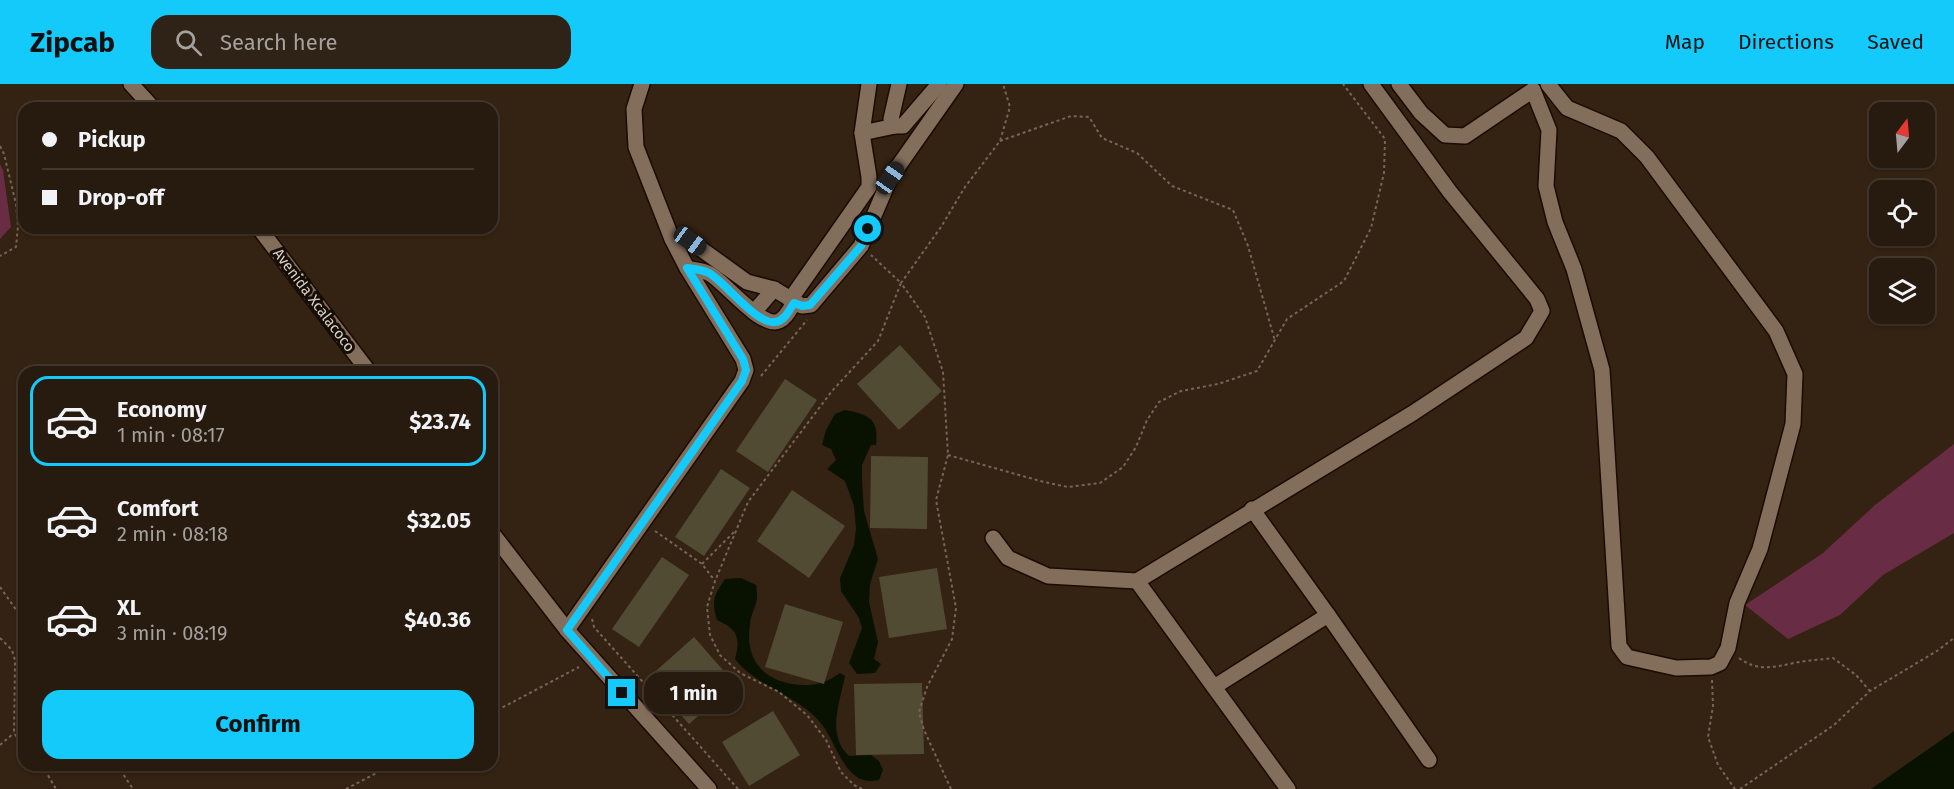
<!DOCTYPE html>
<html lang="en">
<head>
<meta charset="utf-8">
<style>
  :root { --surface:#271a0e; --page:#2f2317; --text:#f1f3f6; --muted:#a4a19e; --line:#43382e; --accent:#13cafb }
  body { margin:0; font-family:"Fira Sans",sans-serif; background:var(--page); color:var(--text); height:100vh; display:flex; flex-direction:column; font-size:22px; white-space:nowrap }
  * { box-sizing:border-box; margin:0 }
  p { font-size:20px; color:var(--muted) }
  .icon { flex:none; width:33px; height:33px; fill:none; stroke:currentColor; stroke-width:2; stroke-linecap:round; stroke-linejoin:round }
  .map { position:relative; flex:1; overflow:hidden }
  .side { position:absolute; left:18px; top:282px; width:480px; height:405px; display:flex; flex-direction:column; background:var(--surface); border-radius:18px; box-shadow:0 2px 4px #0004,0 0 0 2px var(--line) }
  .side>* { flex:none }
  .hud { position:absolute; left:18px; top:18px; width:480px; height:132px; border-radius:18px; box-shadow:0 2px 4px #0004,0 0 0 2px var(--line); display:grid; align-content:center; height:132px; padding:0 24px; background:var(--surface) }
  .needle { width:39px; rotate:16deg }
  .controls { position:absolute; left:1869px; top:18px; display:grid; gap:12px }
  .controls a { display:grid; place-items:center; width:66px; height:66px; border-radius:12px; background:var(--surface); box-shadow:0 2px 4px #0004,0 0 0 2px var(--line); font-size:30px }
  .end { position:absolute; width:27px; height:27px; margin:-14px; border:8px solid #13cafb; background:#111; box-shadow:0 0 0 3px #111 }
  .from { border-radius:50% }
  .bubble { position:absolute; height:42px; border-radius:18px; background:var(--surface); box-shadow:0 2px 4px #0004,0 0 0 2px var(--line); font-size:20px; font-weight:700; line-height:42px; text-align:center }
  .car { position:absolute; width:18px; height:36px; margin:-18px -9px; border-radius:8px; box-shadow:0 0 4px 2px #0007; background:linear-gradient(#222 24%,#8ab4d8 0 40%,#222 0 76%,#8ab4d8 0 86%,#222 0) }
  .hud b { display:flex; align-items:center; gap:21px; height:57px; font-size:22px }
  .hud b+b { border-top:2px solid var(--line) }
  .hud i { width:15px; height:15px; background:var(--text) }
  ul { padding:10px 0 0; list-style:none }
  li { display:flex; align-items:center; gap:18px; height:90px; margin:0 12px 9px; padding:0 12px; border:3px solid transparent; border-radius:18px }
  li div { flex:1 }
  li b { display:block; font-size:22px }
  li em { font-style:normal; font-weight:700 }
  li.selected { border-color:var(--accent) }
  li>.icon { width:54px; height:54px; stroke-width:1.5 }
  .button { display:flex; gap:12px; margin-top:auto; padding:12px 24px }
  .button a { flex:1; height:69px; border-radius:18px; background:var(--accent); color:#111; font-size:24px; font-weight:700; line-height:69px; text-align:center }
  header { display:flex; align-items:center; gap:36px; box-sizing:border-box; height:84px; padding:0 30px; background:var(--accent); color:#111 }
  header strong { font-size:28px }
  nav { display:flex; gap:33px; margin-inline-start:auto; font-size:21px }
  .search { width:420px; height:54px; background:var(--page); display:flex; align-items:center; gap:15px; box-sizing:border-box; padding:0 21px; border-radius:18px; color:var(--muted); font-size:22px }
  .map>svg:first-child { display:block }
  .green { fill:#692c45 }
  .water { fill:#091200 }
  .building { fill:#524b33 }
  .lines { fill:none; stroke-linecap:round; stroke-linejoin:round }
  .minor-casing { stroke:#1b0b00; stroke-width:18 }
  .path { stroke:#766659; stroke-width:2; stroke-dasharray:3 3; stroke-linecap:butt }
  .minor { stroke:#836d5b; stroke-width:15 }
  .route { stroke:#13cafb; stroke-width:8 }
  .labels { text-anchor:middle; stroke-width:6; stroke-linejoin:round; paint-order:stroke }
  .street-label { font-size:15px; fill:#dcd0c6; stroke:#150d07 }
</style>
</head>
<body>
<header>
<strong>Zipcab</strong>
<div class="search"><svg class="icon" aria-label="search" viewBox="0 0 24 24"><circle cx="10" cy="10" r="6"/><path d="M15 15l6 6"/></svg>Search here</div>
<nav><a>Map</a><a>Directions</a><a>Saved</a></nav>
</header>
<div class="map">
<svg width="1954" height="705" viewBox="0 0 1954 705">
  <rect width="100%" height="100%" fill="#342212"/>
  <g class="green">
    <polygon points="0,80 3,86 11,143 0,155"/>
    <polygon points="1954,360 1954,449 1883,491 1840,531 1788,555 1745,521 1823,469 1875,421"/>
  </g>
  <g class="water">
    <path d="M845,326C869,331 879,334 876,361H871L862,381V397L864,427L878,475L870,500L869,518L878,558L874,575L881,580L875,589L857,590L849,579L862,544L859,534L841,507L840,494L854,461L856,444L854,422L845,397L827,385L836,376L831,365L822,361L826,346L835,330Z"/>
    <path d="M741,494L756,501C760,522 752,522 750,541C745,573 760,594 792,600C811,603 825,600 840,589L845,592C840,618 826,651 849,672L871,671L879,677L883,686L879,696C844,705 837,656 819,637C795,610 757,603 735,575C741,553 737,545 717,536C711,517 714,511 725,495Z"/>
    <polygon points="1954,647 1954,705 1871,705 1950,650"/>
  </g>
  <g class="building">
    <polygon points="900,261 942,307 899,346 857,300"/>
    <polygon points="785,295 817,316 768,388 736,367"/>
    <polygon points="871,372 928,373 927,445 870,444"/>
    <polygon points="721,385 750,404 704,472 675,453"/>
    <polygon points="792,406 845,442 809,494 757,457"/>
    <polygon points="662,473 689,491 639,563 612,545"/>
    <polygon points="937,484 947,545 889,554 879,493"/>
    <polygon points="785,520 843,538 824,600 765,583"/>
    <polygon points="694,553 735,600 689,640 648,594"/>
    <polygon points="922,599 924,670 856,671 854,600"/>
    <polygon points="773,627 800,671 749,702 722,658"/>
  </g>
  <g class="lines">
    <defs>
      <g id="minor">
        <polyline points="131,0 153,24"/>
        <polyline points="899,0 891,35 895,42 903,42 939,0"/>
        <polyline points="1399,0 1421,29 1445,51 1465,52 1533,6 1549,46 1546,102 1555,138 1574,185 1602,286 1619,562 1627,573 1676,584 1711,583 1720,579 1728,564 1737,519 1760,465 1793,340 1795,290 1776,247 1647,73 1621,47 1567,24 1548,0"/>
        <polyline points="862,49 895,42"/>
        <polyline points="259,144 369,288"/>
        <polyline points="672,155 690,157 747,198 774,205 802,222 811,221 861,162 890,94 956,0"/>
        <path d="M687,184C694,186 703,186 710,190C726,199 761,245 779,237C786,234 790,225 794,219"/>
        <polyline points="790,216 869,103 869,93 862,49 869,0"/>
        <polyline points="754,228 774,205"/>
        <polyline points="492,449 567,546 709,705"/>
        <polyline points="993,454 1008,474 1048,492 1137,497 1413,329 1526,254 1542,227 1537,215 1450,108 1371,0"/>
        <polyline points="1137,497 1288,705"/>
        <polyline points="1328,531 1429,676"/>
        <polyline points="567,546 742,297 746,286 743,275 687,184 672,155 636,63 634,25 642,0"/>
        <polyline points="1214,603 1328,531 1252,425"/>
      </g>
    </defs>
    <use href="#minor" class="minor-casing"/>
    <g class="path">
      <polyline points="1000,57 1071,32 1089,33 1102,54 1137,69 1172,102 1233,126 1248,162 1275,257"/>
      <polyline points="0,62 4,70 16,120 18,142 16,163 0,172"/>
      <polyline points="761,292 807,236"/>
      <polyline points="948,371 1044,398 1068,403 1100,399 1123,383 1136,363 1147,336 1159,318 1181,307 1218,300 1257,287 1287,235 1344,197 1371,144 1384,89 1385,55 1343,0"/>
      <polyline points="655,447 702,480 715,497"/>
      <polyline points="702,480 736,446"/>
      <polyline points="0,503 24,537"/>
      <polyline points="592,535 594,543 738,705"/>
      <polyline points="0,554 12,566 15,576 14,649 24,663"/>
      <path d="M1739,574C1758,588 1774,583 1794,579C1807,576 1820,576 1833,574L1856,591L1870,607"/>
      <polyline points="1712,596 1713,622 1708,653 1718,681 1735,705"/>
      <polyline points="492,629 579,583"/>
      <polyline points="0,661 14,649"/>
      <polyline points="42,681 56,705"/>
      <polyline points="117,681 133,705"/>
      <polyline points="346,705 392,681"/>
      <polyline points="862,705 854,701 841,688 826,656 807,631 779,608 740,589 720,571 710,551 707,523 715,497 748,418 832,307 878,257 901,199 871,171"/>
      <polyline points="951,705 924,646 919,628 927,603 952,555 956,524 936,416 948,371 943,288 925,233 901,199 941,143 965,103 1000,57 1010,23 1003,0"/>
      <polyline points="1740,705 1834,641 1870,607 1937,567 1954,554"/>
    </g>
    <use href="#minor" class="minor"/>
  </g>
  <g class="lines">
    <path class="route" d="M622,609L567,546L742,297L746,286L743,275L687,184C694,185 703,186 709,189C726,199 757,241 775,238C785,237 789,226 794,219L802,222L810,221L861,162L868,145"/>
  </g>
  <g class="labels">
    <g class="street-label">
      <text transform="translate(314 216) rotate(53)" y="5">Avenida Xcalacoco</text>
    </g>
  </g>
</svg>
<div class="controls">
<a><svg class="needle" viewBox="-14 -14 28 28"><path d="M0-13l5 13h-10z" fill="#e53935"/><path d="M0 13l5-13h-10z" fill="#a4a19e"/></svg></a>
<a><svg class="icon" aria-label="locate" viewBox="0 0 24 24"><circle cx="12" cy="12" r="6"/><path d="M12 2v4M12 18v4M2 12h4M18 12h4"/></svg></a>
<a><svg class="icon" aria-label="layers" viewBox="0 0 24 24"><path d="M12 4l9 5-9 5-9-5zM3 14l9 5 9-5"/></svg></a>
</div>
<i class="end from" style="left:868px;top:145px"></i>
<i class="end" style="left:622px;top:609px"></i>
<div class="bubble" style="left:644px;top:588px;width:99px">1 min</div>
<i class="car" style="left:890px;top:94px;rotate:35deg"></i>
<i class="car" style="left:690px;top:157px;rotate:126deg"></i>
<div class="hud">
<b><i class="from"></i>Pickup</b>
<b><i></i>Drop-off</b>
</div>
<section class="side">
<ul>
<li class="selected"><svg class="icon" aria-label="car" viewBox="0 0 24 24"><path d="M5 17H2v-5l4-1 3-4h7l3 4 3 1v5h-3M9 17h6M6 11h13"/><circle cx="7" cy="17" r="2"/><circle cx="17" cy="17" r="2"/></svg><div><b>Economy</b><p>1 min · 08:17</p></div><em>$23.74</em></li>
<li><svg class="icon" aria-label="car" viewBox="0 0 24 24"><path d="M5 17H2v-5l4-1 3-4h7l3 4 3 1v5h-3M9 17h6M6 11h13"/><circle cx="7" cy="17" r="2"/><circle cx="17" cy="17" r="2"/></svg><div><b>Comfort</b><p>2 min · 08:18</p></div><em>$32.05</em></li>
<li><svg class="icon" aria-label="car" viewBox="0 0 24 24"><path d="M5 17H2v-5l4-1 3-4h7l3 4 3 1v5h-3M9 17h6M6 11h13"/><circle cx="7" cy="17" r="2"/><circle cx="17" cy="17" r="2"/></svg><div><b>XL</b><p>3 min · 08:19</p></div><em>$40.36</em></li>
</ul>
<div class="button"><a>Confirm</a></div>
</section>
</div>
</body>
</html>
